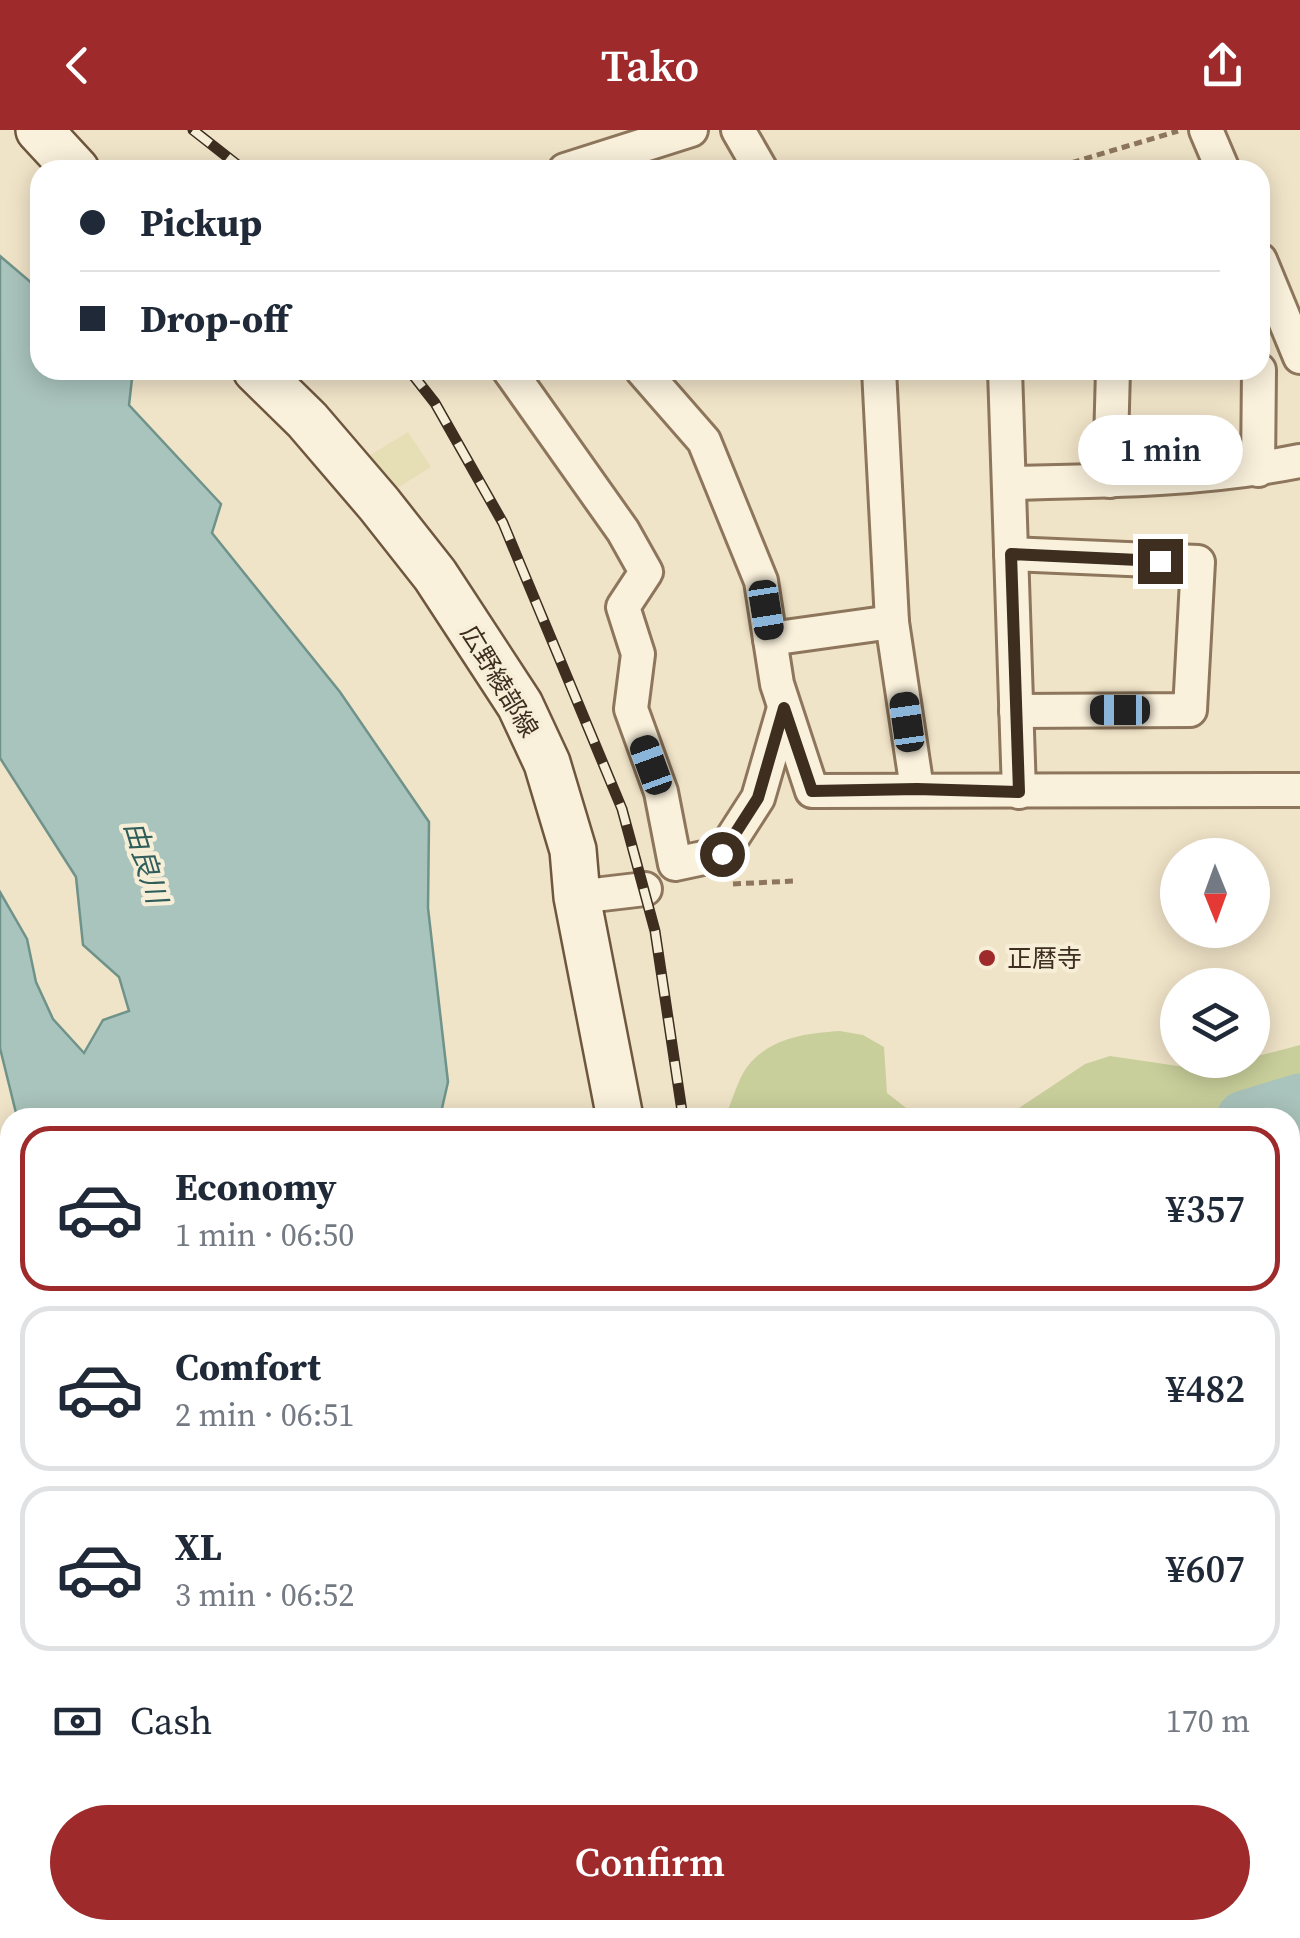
<!DOCTYPE html>
<html lang="en">
<head>
<meta charset="utf-8">
<style>
  :root { --surface:#fff; --page:#f6f6f7; --text:#1f2937; --muted:#747a83; --line:#e0e1e3; --accent:#9e2a2b }
  body { margin:0; font-family:"Source Serif 4","Noto Sans JP",serif; background:var(--page); color:var(--text); height:100vh; display:flex; flex-direction:column; font-size:38px; white-space:nowrap }
  * { box-sizing:border-box; margin:0 }
  p { font-size:32px; color:var(--muted) }
  .icon { flex:none; width:55px; height:55px; fill:none; stroke:currentColor; stroke-width:2; stroke-linecap:round; stroke-linejoin:round }
  .map { position:relative; flex:1; overflow:hidden }
  .side { position:absolute; left:0px; top:978px; width:1300px; height:832px; display:flex; flex-direction:column; background:var(--surface); border-radius:30px 30px 0 0; box-shadow:0 5px 25px #0003 }
  .side>* { flex:none }
  .hud { position:absolute; left:30px; top:30px; width:1240px; height:220px; border-radius:30px; box-shadow:0 5px 25px #0003; display:grid; align-content:center; height:220px; padding:0 50px; background:var(--surface) }
  .needle { width:65px; rotate:179deg }
  .buttons { position:absolute; left:1160px; top:708px; display:grid; gap:20px }
  .buttons a { display:grid; place-items:center; width:110px; height:110px; border-radius:50%; background:var(--surface); box-shadow:0 5px 25px #0003; font-size:50px }
  .end { position:absolute; width:45px; height:45px; margin:-22px; border:12px solid #3d2e20; background:#fff; box-shadow:0 0 0 5px #fff }
  .from { border-radius:50% }
  .bubble { position:absolute; height:70px; border-radius:35px; background:var(--surface); box-shadow:0 5px 25px #0003; font-size:32px; font-weight:600; line-height:70px; text-align:center }
  .car { position:absolute; width:30px; height:60px; margin:-30px -15px; border-radius:12px; box-shadow:0 0 8px 2px #0007; background:linear-gradient(#222 24%,#8ab4d8 0 40%,#222 0 76%,#8ab4d8 0 86%,#222 0) }
  .hud b { display:flex; align-items:center; gap:35px; height:95px; font-size:38px }
  .hud b+b { border-top:2px solid var(--line) }
  .hud i { width:25px; height:25px; background:var(--text) }
  ul { padding:18px 0 0; list-style:none }
  li { display:flex; align-items:center; gap:30px; height:165px; margin:0 20px 15px; padding:0 30px; border:5px solid var(--line); border-radius:30px }
  li div { flex:1 }
  li b { display:block; font-size:38px }
  li em { font-style:normal; font-weight:600 }
  li.current { border-color:var(--accent) }
  li>.icon { width:90px; height:90px; stroke-width:1.5 }
  .pay { display:flex; align-items:center; gap:25px; height:110px; padding:0 50px; font-size:38px }
  .pay p { margin-inline-start:auto }
  .action { display:flex; gap:20px; margin-top:auto; padding:20px 50px }
  .action a { flex:1; height:115px; border-radius:60px; background:var(--accent); color:#fff; font-size:40px; font-weight:600; line-height:115px; text-align:center }
  header { display:flex; justify-content:space-between; align-items:center; height:130px; padding:0 50px; background:var(--accent); color:#fff; font-size:45px; font-weight:600 }
  .map>svg:first-child { display:block }
  .farmland { fill:#e6deb5 }
  .green { fill:#c9cf9b }
  .water { fill:#a9c4bc; stroke:#6f938a; stroke-width:2.5 }
  .lines { fill:none; stroke-linecap:round; stroke-linejoin:round }
  .river { stroke:#a9c4bc; stroke-width:55 }
  .minor-casing { stroke:#8d765c; stroke-width:38 }
  .secondary-casing { stroke:#6f573f; stroke-width:50 }
  .path { stroke:#8d765c; stroke-width:5; stroke-dasharray:8 5; stroke-linecap:butt }
  .minor { stroke:#faf1dc; stroke-width:32 }
  .secondary { stroke:#faf1dc; stroke-width:45 }
  .rail-casing { stroke:#3d2e20; stroke-width:11 }
  .rail { stroke:#f7eed8; stroke-width:8; stroke-dasharray:22; stroke-linecap:butt }
  .route { stroke:#3d2e20; stroke-width:12 }
  .poi-dot { fill:#9e2a2b; stroke:#f7eed8; stroke-width:4 }
  .labels { text-anchor:middle; stroke-width:8; stroke-linejoin:round; paint-order:stroke }
  .street-label { font-size:25px; fill:#3d2e20; stroke:#f7eed8 }
  .poi-label { font-size:25px; fill:#3d2e20; stroke:#f7eed8; text-anchor:start }
  .water-label { font-size:28px; font-style:italic; fill:#2f5d5a; stroke:#f7eed8 }
</style>
</head>
<body>
<header><svg class="icon" aria-label="back" viewBox="0 0 24 24"><path d="M15 5l-7 7 7 7"/></svg>Tako<svg class="icon" aria-label="share" viewBox="0 0 24 24"><path d="M12 15V3M7 8l5-5 5 5M5 13v7h14v-7"/></svg></header>
<div class="map">
<svg width="1300" height="1808" viewBox="0 0 1300 1808">
  <rect width="100%" height="100%" fill="#f0e4c8"/>
  <polygon class="farmland" points="408,302 431,337 384,366 359,332"/>
  <path class="green" d="M840,901L863,905L884,917L887,963L910,981L1007,986L1085,934L1110,926L1205,940L1300,915V1808H820L819,1800H1290V988L725,987C732,972 737,951 747,937C769,908 806,903 840,901Z"/>
  <g class="water">
    <polygon points="0,126 40,160 40,240 133,240 129,275 221,374 212,403 340,562 429,692 428,778 448,952 440,987 17,987 0,918 0,762 27,809 36,852 53,889 84,923 103,890 129,881 119,847 83,815 76,747 0,628"/>
    <polygon points="10,1243 10,1500 0,1495 0,1270"/>
    <polygon points="10,1501 10,1800 499,1800 501,1808 0,1808 0,1516"/>
  </g>
  <g class="lines">
    <polyline class="river" points="1244,988 1300,971"/>
    <defs>
      <g id="minor">
        <polyline points="738,0 761,40"/>
        <polyline points="1206,0 1223,40"/>
        <polyline points="565,40 691,0"/>
        <polyline points="1260,130 1300,227"/>
        <polyline points="509,240 623,401 646,442 623,477 638,524 631,579 661,662 675,734 722,724 758,668 784,578"/>
        <polyline points="642,240 704,311 761,451 777,554 812,661 1300,660"/>
        <polyline points="879,240 892,492 917,659"/>
        <polyline points="1005,240 1019,662"/>
        <polyline points="1258,340 1259,240"/>
        <polyline points="1110,351 1113,240"/>
        <path d="M1009,353C1106,351 1205,350 1300,331"/>
        <polyline points="1011,424 1198,432 1190,580 1016,581"/>
        <polyline points="770,509 892,492"/>
        <polyline points="577,767 645,759"/>
      </g>
      <g id="secondary">
        <polyline points="39,0 76,40"/>
        <polyline points="256,240 307,290 379,374 435,445 520,575 547,633 573,720 577,767 620,988"/>
        <polyline points="572,1800 574,1808"/>
      </g>
    </defs>
    <use href="#minor" class="minor-casing"/>
    <use href="#secondary" class="secondary-casing"/>
    <g class="path">
      <polyline points="1047,40 1178,1"/>
      <polyline points="733,754 794,751"/>
    </g>
    <use href="#minor" class="minor"/>
    <use href="#secondary" class="secondary"/>
    <defs>
      <g id="rail">
        <polyline points="193,0 244,40"/>
        <polyline points="409,240 435,273 503,393 622,679 655,801 683,988"/>
        <polyline points="791,1800 792,1808"/>
      </g>
    </defs>
    <use href="#rail" class="rail-casing"/>
    <use href="#rail" class="rail"/>
  </g>
  <g class="lines">
    <polyline class="route" points="722,724 758,668 784,578 812,661 917,659 1019,662 1011,424 1160,431"/>
  </g>
  <circle class="poi-dot" cx="987" cy="828" r="10"/>
  <g class="labels">
    <g class="street-label">
      <text transform="translate(500 551) rotate(59)" y="9">広野綾部線</text>
    </g>
    <g class="poi-label">
      <text x="1007" y="837">正暦寺</text>
    </g>
    <g class="water-label">
      <text transform="translate(146 732) rotate(73)" y="10">由良川</text>
    </g>
  </g>
</svg>
<div class="buttons">
<a><svg class="needle" viewBox="-14 -14 28 28"><path d="M0-13l5 13h-10z" fill="#e53935"/><path d="M0 13l5-13h-10z" fill="#747a83"/></svg></a>
<a><svg class="icon" aria-label="layers" viewBox="0 0 24 24"><path d="M12 4l9 5-9 5-9-5zM3 14l9 5 9-5"/></svg></a>
</div>
<i class="end from" style="left:722px;top:724px"></i>
<i class="end" style="left:1160px;top:431px"></i>
<div class="bubble" style="left:1078px;top:285px;width:165px">1 min</div>
<i class="car" style="left:766px;top:480px;rotate:171deg"></i>
<i class="car" style="left:1120px;top:580px;rotate:270deg"></i>
<i class="car" style="left:907px;top:592px;rotate:352deg"></i>
<i class="car" style="left:651px;top:635px;rotate:340deg"></i>
<div class="hud">
<b><i class="from"></i>Pickup</b>
<b><i></i>Drop-off</b>
</div>
<section class="side">
<ul>
<li class="current"><svg class="icon" aria-label="car" viewBox="0 0 24 24"><path d="M5 17H2v-5l4-1 3-4h7l3 4 3 1v5h-3M9 17h6M6 11h13"/><circle cx="7" cy="17" r="2"/><circle cx="17" cy="17" r="2"/></svg><div><b>Economy</b><p>1 min · 06:50</p></div><em>¥357</em></li>
<li><svg class="icon" aria-label="car" viewBox="0 0 24 24"><path d="M5 17H2v-5l4-1 3-4h7l3 4 3 1v5h-3M9 17h6M6 11h13"/><circle cx="7" cy="17" r="2"/><circle cx="17" cy="17" r="2"/></svg><div><b>Comfort</b><p>2 min · 06:51</p></div><em>¥482</em></li>
<li><svg class="icon" aria-label="car" viewBox="0 0 24 24"><path d="M5 17H2v-5l4-1 3-4h7l3 4 3 1v5h-3M9 17h6M6 11h13"/><circle cx="7" cy="17" r="2"/><circle cx="17" cy="17" r="2"/></svg><div><b>XL</b><p>3 min · 06:52</p></div><em>¥607</em></li>
</ul>
<div class="pay"><svg class="icon" aria-label="cash" viewBox="0 0 24 24"><path d="M3 7h18v10H3z"/><circle cx="12" cy="12" r="2"/></svg>Cash<p>170 m</p></div>
<div class="action"><a>Confirm</a></div>
</section>
</div>
</body>
</html>
